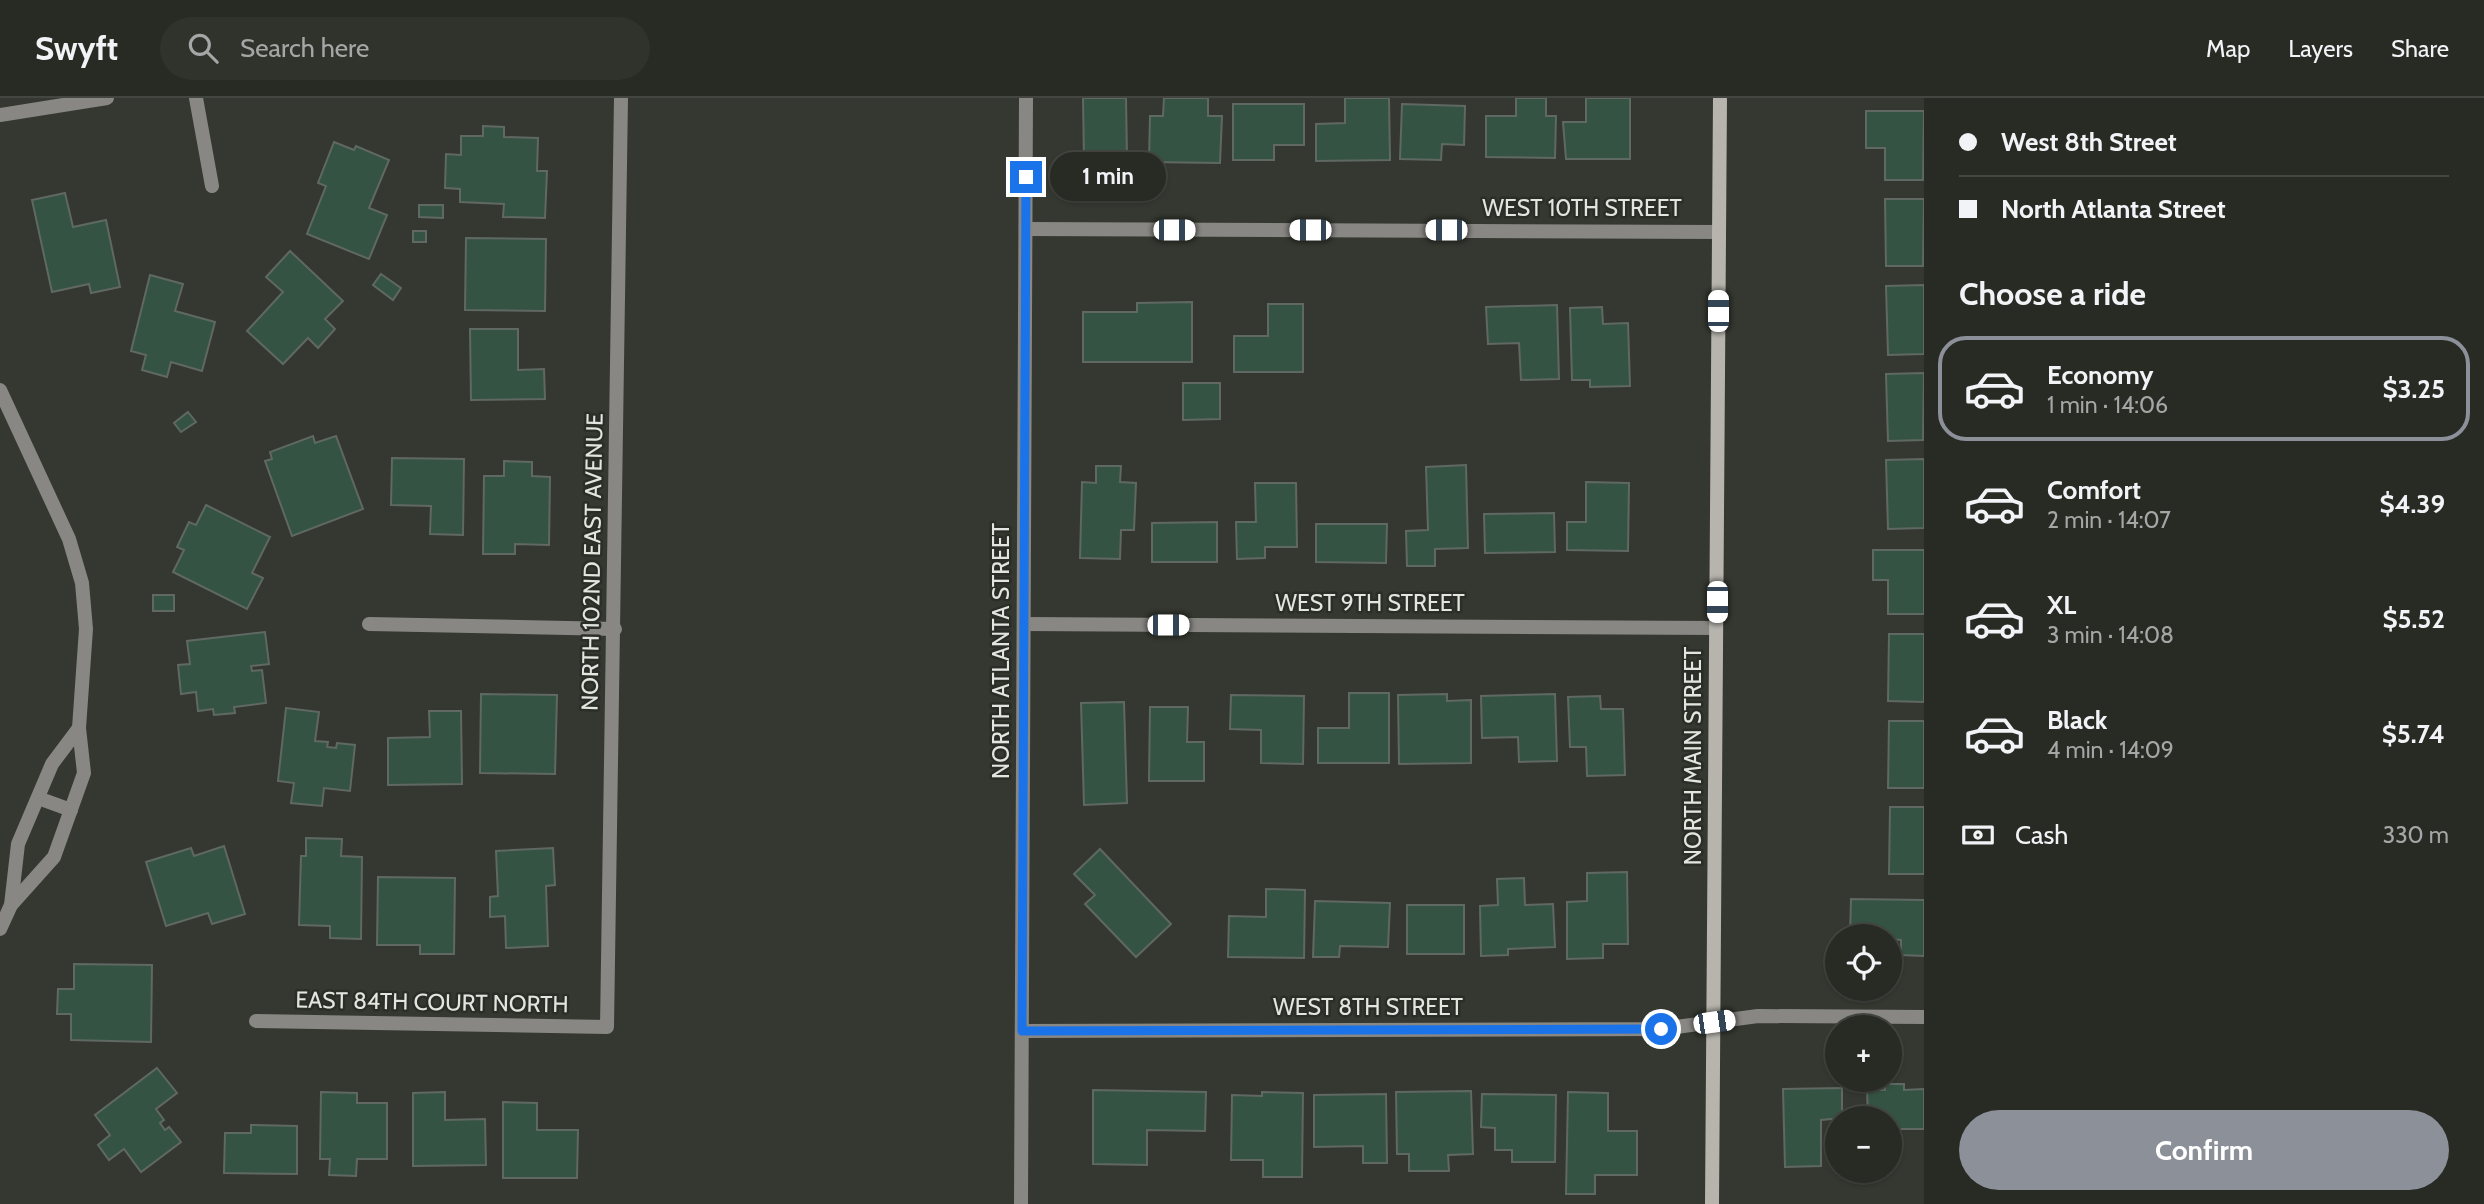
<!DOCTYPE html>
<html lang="en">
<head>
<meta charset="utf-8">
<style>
  :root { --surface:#282a24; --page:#30322c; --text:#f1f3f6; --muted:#a5a7a6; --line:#444641; --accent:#8c9099 }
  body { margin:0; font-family:Cabin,sans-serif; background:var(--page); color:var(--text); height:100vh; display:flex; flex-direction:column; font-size:26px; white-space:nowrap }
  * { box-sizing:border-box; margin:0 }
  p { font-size:23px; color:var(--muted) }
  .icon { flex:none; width:38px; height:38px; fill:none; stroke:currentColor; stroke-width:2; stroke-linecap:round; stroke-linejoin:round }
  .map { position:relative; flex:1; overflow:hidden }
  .details { display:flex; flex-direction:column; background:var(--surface); width:560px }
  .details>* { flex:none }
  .banner { display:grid; align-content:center; height:154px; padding:0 35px; background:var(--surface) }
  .tools { position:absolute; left:1825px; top:826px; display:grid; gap:14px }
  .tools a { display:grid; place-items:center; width:77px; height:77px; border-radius:50%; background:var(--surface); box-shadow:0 2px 5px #0004,0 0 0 2px var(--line); font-size:35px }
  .end { position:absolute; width:32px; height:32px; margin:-16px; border:9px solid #1a73e8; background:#fff; box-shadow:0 0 0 4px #fff }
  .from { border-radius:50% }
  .bubble { position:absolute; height:49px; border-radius:24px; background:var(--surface); box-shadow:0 2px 5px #0004,0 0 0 2px var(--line); font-size:23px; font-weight:700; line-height:49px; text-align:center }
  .car { position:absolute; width:21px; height:42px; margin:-21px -10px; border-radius:9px; box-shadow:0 0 5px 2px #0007; background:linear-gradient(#fff 24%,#345 0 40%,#fff 0 76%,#345 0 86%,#fff 0) }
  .banner b { display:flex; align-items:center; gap:24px; height:66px; font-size:26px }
  .banner b+b { border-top:2px solid var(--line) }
  .banner i { width:18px; height:18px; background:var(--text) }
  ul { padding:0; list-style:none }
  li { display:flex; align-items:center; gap:21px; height:105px; margin:0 14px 10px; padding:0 21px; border:4px solid transparent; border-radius:28px }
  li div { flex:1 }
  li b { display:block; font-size:26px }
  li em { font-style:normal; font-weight:700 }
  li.active { border-color:var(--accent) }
  li>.icon { width:63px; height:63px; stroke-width:1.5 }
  h2 { padding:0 35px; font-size:32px; line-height:84px }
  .pay { display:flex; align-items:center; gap:18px; height:77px; padding:0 35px; font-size:26px }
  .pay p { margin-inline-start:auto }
  .cta { display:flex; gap:14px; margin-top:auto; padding:14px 35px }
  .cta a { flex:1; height:80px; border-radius:42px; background:var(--accent); color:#fff; font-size:28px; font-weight:700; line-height:80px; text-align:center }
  header { display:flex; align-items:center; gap:42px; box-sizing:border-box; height:98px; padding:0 35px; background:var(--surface); border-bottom:2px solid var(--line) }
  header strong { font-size:33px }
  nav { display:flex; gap:38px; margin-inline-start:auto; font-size:24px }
  .search { width:490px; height:63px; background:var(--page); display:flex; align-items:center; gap:18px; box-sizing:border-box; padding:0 24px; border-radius:38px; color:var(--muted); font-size:26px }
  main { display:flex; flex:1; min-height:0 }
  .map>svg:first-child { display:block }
  .building { fill:#355342; stroke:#5f6862; stroke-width:2 }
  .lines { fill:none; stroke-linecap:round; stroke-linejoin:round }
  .lane { stroke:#888783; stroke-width:14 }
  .street { stroke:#888783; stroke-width:14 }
  .secondary { stroke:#b6b4ad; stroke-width:14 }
  .route { stroke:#1a73e8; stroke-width:9 }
  .labels { text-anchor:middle; stroke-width:5; stroke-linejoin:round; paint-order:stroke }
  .street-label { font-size:23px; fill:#e3e5e0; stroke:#2b2e26 }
</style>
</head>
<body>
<header>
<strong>Swyft</strong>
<div class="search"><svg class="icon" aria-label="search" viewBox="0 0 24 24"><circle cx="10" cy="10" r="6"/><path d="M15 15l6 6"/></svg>Search here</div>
<nav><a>Map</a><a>Layers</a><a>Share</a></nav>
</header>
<main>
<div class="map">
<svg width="1924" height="1106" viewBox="0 0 1924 1106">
  <rect width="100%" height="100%" fill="#353830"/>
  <g class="building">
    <polygon points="1083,0 1126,0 1127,61 1084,62"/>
    <polygon points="1164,0 1208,0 1208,18 1222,18 1220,65 1149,64 1150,18 1163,18"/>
    <polygon points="1345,0 1389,0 1390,62 1316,63 1316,26 1345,25"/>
    <polygon points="1516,0 1546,0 1546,18 1556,18 1555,60 1486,59 1486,18 1516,18"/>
    <polygon points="1586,0 1630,0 1630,61 1566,61 1563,24 1586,24"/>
    <polygon points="1233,6 1304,6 1304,47 1274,47 1274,62 1233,62"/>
    <polygon points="1402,6 1465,8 1464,47 1442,46 1441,62 1400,61"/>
    <polygon points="1866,13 1924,13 1923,82 1885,82 1885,50 1866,50"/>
    <polygon points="483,28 504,29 504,39 538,40 537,73 547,73 545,120 503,119 504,106 460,104 460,91 445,90 446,56 461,57 461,38 483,38"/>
    <polygon points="334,44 354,52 356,48 389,62 369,110 387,117 369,161 307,136 326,88 318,85"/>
    <polygon points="65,95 73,129 106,122 120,189 91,195 89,186 52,194 32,102"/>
    <polygon points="1885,101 1924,101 1923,168 1886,168"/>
    <polygon points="419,107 443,107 443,120 419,119"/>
    <rect x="413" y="133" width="13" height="11"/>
    <polygon points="466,140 546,141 545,213 465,212"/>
    <polygon points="290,153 343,203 325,221 335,231 318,250 308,240 283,266 247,233 283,194 266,179"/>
    <polygon points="381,176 401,190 393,202 373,187"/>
    <polygon points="150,177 183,186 175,213 215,224 202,273 171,264 167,279 142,272 146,257 131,253"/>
    <polygon points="1924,187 1924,256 1888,257 1886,188"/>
    <polygon points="1192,204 1192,264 1083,264 1083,214 1137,214 1137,205"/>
    <polygon points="1268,206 1303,206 1303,274 1234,274 1234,238 1268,238"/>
    <polygon points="1557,207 1559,281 1521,282 1519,245 1488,246 1486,209"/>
    <polygon points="1602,209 1603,226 1628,225 1630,288 1590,289 1590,282 1572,282 1570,210"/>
    <polygon points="470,231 518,231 518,272 544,271 545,301 471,302"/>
    <polygon points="1924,275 1923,342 1888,343 1886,276"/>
    <polygon points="1183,285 1220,285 1220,321 1183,322"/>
    <polygon points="188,314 196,324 181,334 174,325"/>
    <polygon points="313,338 315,345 336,338 363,411 292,438 265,363 272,361 270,354"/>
    <polygon points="392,360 464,361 463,437 430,436 431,408 391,407"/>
    <polygon points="1924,361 1924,430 1888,431 1886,362"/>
    <polygon points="504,363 532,364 532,378 550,379 549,447 515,446 515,456 483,456 484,378 504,378"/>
    <polygon points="1466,367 1468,450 1435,451 1435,468 1407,468 1406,433 1428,432 1426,369"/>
    <polygon points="1096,368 1121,368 1120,384 1136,385 1134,432 1121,432 1120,461 1080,460 1082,384 1096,385"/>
    <polygon points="1586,384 1629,385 1628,453 1567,452 1567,424 1586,424"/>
    <polygon points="1255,385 1296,385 1297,449 1265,449 1265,460 1237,461 1236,424 1256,424"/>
    <polygon points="206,407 270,439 252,475 263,480 247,511 173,474 184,452 177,449 189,424 196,427"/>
    <polygon points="1554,415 1555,454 1485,455 1484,416"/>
    <polygon points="1217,424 1217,464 1152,464 1152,425"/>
    <polygon points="1316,426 1387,426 1386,465 1316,464"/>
    <polygon points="1873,452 1924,452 1924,516 1888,516 1888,482 1873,482"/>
    <rect x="153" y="497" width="21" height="16"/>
    <polygon points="265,534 269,566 251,568 252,573 262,572 266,605 234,609 235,615 214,617 213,611 198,613 196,594 181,596 178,567 190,566 187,543"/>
    <polygon points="1889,536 1924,536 1924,604 1888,603"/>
    <polygon points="1349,595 1389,595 1389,665 1318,665 1318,630 1349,630"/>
    <polygon points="481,596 557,597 555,676 480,675"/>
    <polygon points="1447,596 1447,603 1471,602 1471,665 1399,666 1398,597"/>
    <polygon points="1555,596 1557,663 1519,664 1518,639 1482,640 1481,598"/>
    <polygon points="1231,597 1304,598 1303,666 1261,665 1261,632 1230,631"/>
    <polygon points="1600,598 1601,611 1623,611 1625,677 1587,678 1586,649 1570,649 1568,599"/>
    <polygon points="1124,604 1127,705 1084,707 1081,605"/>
    <polygon points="1150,609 1188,609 1187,644 1204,644 1204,683 1149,683"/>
    <polygon points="286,610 319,614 315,643 328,644 327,649 336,650 337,645 355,647 350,693 324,690 322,708 291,705 294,685 278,683"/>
    <polygon points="429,613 461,613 462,686 388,687 388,640 430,639"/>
    <polygon points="1889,623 1924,623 1924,690 1888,690"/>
    <polygon points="1890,709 1924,709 1924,776 1889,776"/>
    <polygon points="306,740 342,741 341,758 362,759 361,841 330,840 330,828 299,827 301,758 306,758"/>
    <polygon points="224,748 245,816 212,826 208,815 166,828 146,764 191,750 194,758"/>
    <polygon points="553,750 555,787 546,788 548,848 506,850 505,818 490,819 490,799 498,798 496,753"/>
    <polygon points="1100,751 1171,826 1136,859 1085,806 1095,797 1074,776"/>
    <polygon points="1627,774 1628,846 1603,846 1603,860 1567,861 1567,804 1587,803 1587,775"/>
    <polygon points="378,779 455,780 454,856 420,856 420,847 377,847"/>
    <polygon points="1524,780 1525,807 1553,806 1555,849 1508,851 1508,857 1481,858 1480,808 1498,807 1497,781"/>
    <polygon points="1266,791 1305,792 1304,860 1228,859 1229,818 1266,819"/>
    <polygon points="1851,801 1924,802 1924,858 1901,857 1901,842 1890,841 1890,838 1850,838"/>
    <polygon points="1315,803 1390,805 1388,849 1340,848 1339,859 1313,859"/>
    <rect x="1407" y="807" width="57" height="49"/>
    <polygon points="74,866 152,867 151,944 71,942 71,916 57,916 58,891 74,891"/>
    <polygon points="157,970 177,995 156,1011 164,1022 160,1025 165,1032 169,1029 181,1044 141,1074 124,1051 109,1062 98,1047 110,1037 95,1017"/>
    <polygon points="1885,986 1904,986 1904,992 1924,991 1924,1031 1890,1031 1890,1020 1868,1020 1867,992 1885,992"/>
    <polygon points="1842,990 1842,1020 1821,1022 1821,1068 1785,1069 1783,991"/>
    <polygon points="1093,992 1206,994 1205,1033 1147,1032 1147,1067 1093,1066"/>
    <polygon points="1471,993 1473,1056 1448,1057 1449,1073 1409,1073 1409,1056 1397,1056 1396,994"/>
    <polygon points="321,994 357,995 357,1005 387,1005 387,1061 357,1061 356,1078 329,1077 330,1061 320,1061"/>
    <polygon points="445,994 445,1022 485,1021 486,1067 413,1068 413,995"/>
    <polygon points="1262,994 1303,995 1302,1079 1263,1079 1263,1062 1231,1062 1232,997 1262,998"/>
    <polygon points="1568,994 1608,995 1608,1033 1637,1033 1637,1077 1595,1077 1595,1096 1566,1096"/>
    <polygon points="1386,996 1387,1065 1363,1065 1363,1048 1314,1049 1314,997"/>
    <polygon points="1482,996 1556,997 1555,1064 1512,1064 1512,1052 1495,1052 1495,1030 1481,1029"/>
    <polygon points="503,1004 537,1005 537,1032 578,1032 577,1080 503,1080"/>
    <polygon points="251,1027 297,1028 297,1076 224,1075 225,1035 251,1035"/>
  </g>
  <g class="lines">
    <polyline class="lane" points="38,700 71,712"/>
    <g class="street">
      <polyline points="196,0 212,88"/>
      <polyline points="0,17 107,0"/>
      <polyline points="1026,131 1719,134"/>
      <polyline points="0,292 69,441 82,485 86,531 79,630 84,675 54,759 11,807"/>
      <polyline points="369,526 615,531"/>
      <polyline points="1024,526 1716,530"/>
      <polyline points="0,831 11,807 18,746 52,666 79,630"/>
      <polyline points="256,923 607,929 621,0"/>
      <polyline points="1022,933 1661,931 1758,918 1924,919"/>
      <polyline points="1021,1106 1026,0"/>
    </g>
    <polyline class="secondary" points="1712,1106 1720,0"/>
  </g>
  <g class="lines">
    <polyline class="route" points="1026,79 1022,933 1661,931"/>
  </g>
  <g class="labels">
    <g class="street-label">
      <text x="1582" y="118">WEST 10TH STREET</text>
      <text transform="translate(592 464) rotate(-89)" y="8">NORTH 102ND EAST AVENUE</text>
      <text x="1370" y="513">WEST 9TH STREET</text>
      <text transform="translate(1001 553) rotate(-90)" y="8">NORTH ATLANTA STREET</text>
      <text transform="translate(1693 658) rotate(-90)" y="8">NORTH MAIN STREET</text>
      <text transform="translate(432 904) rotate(1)" y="8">EAST 84TH COURT NORTH</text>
      <text x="1368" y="917">WEST 8TH STREET</text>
    </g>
  </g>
</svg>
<div class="tools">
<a><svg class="icon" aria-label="locate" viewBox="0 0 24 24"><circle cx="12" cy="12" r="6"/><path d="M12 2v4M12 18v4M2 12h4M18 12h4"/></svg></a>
<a>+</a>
<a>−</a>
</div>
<i class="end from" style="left:1661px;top:931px"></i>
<i class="end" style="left:1026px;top:79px"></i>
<div class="bubble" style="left:1050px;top:54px;width:116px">1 min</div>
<i class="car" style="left:1174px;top:132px;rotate:90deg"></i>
<i class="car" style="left:1310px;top:132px;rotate:270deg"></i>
<i class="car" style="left:1446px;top:132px;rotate:270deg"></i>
<i class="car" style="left:1718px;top:213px;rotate:0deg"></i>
<i class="car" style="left:1717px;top:504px;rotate:180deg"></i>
<i class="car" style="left:1168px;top:527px;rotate:90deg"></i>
<i class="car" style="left:1714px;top:924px;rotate:82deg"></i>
</div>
<section class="details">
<div class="banner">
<b><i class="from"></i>West 8th Street</b>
<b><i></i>North Atlanta Street</b>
</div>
<h2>Choose a ride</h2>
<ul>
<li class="active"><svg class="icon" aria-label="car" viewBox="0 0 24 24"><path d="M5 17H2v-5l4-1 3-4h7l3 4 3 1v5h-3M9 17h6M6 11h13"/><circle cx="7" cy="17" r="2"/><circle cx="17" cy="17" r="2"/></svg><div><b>Economy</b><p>1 min · 14:06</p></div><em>$3.25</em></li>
<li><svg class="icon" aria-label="car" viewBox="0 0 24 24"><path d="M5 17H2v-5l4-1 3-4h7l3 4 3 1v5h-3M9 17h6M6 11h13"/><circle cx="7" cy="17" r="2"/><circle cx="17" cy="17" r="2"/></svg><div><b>Comfort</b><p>2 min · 14:07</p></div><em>$4.39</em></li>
<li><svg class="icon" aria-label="car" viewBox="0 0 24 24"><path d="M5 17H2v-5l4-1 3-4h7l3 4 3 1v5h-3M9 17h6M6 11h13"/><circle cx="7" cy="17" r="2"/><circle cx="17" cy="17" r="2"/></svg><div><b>XL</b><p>3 min · 14:08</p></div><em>$5.52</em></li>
<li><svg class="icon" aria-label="car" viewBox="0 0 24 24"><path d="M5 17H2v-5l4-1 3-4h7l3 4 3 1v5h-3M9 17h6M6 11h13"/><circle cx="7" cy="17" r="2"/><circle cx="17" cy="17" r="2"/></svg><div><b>Black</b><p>4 min · 14:09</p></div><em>$5.74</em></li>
</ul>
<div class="pay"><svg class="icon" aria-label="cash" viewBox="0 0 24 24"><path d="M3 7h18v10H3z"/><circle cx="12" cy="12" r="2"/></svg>Cash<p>330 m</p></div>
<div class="cta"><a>Confirm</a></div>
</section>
</main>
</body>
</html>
